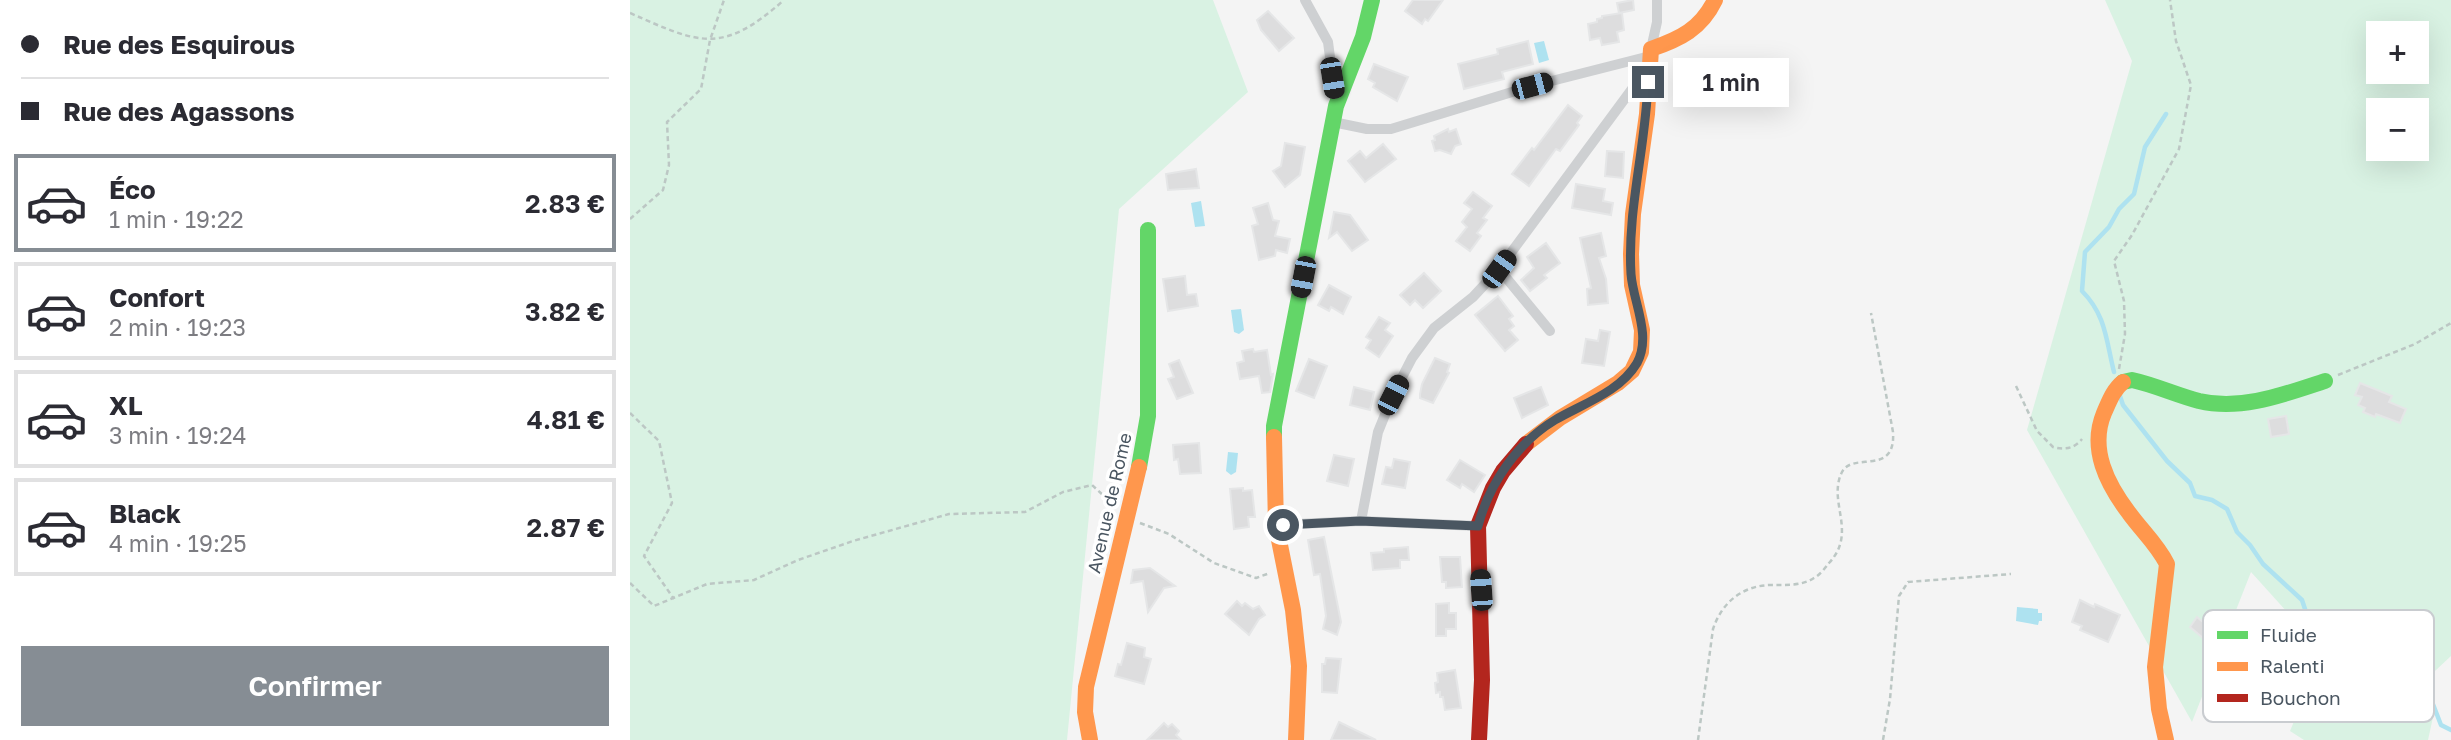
<!DOCTYPE html>
<html lang="fr">
<head>
<meta charset="utf-8">
<style>
  :root { --surface:#fff; --page:#f7f7f7; --text:#2b2b33; --muted:#7c7c81; --line:#e1e1e2; --accent:#868d94 }
  body { margin:0; font-family:"Golos Text",sans-serif; background:var(--page); color:var(--text); height:100vh; display:flex; flex-direction:column; font-size:26px; white-space:nowrap }
  * { box-sizing:border-box; margin:0 }
  p { font-size:23px; color:var(--muted) }
  .icon { flex:none; width:38px; height:38px; fill:none; stroke:currentColor; stroke-width:2; stroke-linecap:round; stroke-linejoin:round }
  .map { position:relative; flex:1; overflow:hidden }
  .panel { display:flex; flex-direction:column; background:var(--surface); width:630px }
  .panel>* { flex:none }
  .guide { display:grid; align-content:center; height:154px; padding:0 21px; background:var(--surface) }
  .tools { position:absolute; left:1736px; top:21px; display:grid; gap:14px }
  .tools a { display:grid; place-items:center; width:63px; height:63px; border-radius:0px; background:var(--surface); box-shadow:0 7px 28px #0002; font-size:35px }
  .end { position:absolute; width:32px; height:32px; margin:-16px; border:9px solid #4a5661; background:#fff; box-shadow:0 0 0 4px #fff }
  .from { border-radius:50% }
  .bubble { position:absolute; height:49px; border-radius:0px; background:var(--surface); box-shadow:0 7px 28px #0002; font-size:23px; font-weight:600; line-height:49px; text-align:center }
  .car { position:absolute; width:21px; height:42px; margin:-21px -10px; border-radius:9px; box-shadow:0 0 5px 2px #0007; background:linear-gradient(#222 24%,#8ab4d8 0 40%,#222 0 76%,#8ab4d8 0 86%,#222 0) }
  .guide b { display:flex; align-items:center; gap:24px; height:66px; font-size:26px }
  .guide b+b { border-top:2px solid var(--line) }
  .guide i { width:18px; height:18px; background:var(--text) }
  ul { padding:0; list-style:none }
  li { display:flex; align-items:center; gap:21px; height:98px; margin:0 14px 10px; padding:0 7px; border:4px solid var(--line); border-radius:0px }
  li div { flex:1 }
  li b { display:block; font-size:26px }
  li em { font-style:normal; font-weight:600 }
  li.on { border-color:var(--accent) }
  li>.icon { width:63px; height:63px; stroke-width:1.5 }
  .cta { display:flex; gap:14px; margin-top:auto; padding:14px 21px }
  .cta a { flex:1; height:80px; border-radius:0px; background:var(--accent); color:#fff; font-size:28px; font-weight:600; line-height:80px; text-align:center }
  main { display:flex; flex:1; min-height:0 }
  .map>svg:first-child { display:block }
  .green { fill:#d9f2e3; fill-rule:evenodd }
  .water { fill:#aee2f0 }
  .lines { fill:none; stroke-linecap:round; stroke-linejoin:round }
  .stream { stroke:#aee2f0; stroke-width:4.5 }
  .building { fill:#ddddde; stroke:#e5e6e7; stroke-width:2 }
  .path { stroke:#bcc7c4; stroke-width:2.5; stroke-dasharray:5 3.5; stroke-linecap:butt }
  .street { stroke:#ced0d2; stroke-width:10 }
  .fast { stroke:#63d668; stroke-width:16 }
  .slow { stroke:#ff974d; stroke-width:16 }
  .jam { stroke:#b3261e; stroke-width:16 }
  .route { stroke:#4a5661; stroke-width:9 }
  .labels { text-anchor:middle; stroke-width:7; stroke-linejoin:round; paint-order:stroke }
  .street-label { font-size:18px; fill:#4a5661; stroke:#fff }
  .key { fill:#fff; stroke:#c9ccd0; stroke-width:2 }
  .key-label { font-size:19px; fill:#4a5661 }
</style>
</head>
<body>
<main>
<section class="panel">
<div class="guide">
<b><i class="from"></i>Rue des Esquirous</b>
<b><i></i>Rue des Agassons</b>
</div>
<ul>
<li class="on"><svg class="icon" aria-label="car" viewBox="0 0 24 24"><path d="M5 17H2v-5l4-1 3-4h7l3 4 3 1v5h-3M9 17h6M6 11h13"/><circle cx="7" cy="17" r="2"/><circle cx="17" cy="17" r="2"/></svg><div><b>Éco</b><p>1 min · 19:22</p></div><em>2.83 €</em></li>
<li><svg class="icon" aria-label="car" viewBox="0 0 24 24"><path d="M5 17H2v-5l4-1 3-4h7l3 4 3 1v5h-3M9 17h6M6 11h13"/><circle cx="7" cy="17" r="2"/><circle cx="17" cy="17" r="2"/></svg><div><b>Confort</b><p>2 min · 19:23</p></div><em>3.82 €</em></li>
<li><svg class="icon" aria-label="car" viewBox="0 0 24 24"><path d="M5 17H2v-5l4-1 3-4h7l3 4 3 1v5h-3M9 17h6M6 11h13"/><circle cx="7" cy="17" r="2"/><circle cx="17" cy="17" r="2"/></svg><div><b>XL</b><p>3 min · 19:24</p></div><em>4.81 €</em></li>
<li><svg class="icon" aria-label="car" viewBox="0 0 24 24"><path d="M5 17H2v-5l4-1 3-4h7l3 4 3 1v5h-3M9 17h6M6 11h13"/><circle cx="7" cy="17" r="2"/><circle cx="17" cy="17" r="2"/></svg><div><b>Black</b><p>4 min · 19:25</p></div><em>2.87 €</em></li>
</ul>
<div class="cta"><a>Confirmer</a></div>
</section>
<div class="map">
<svg width="1821" height="740" viewBox="0 0 1821 740">
  <rect width="100%" height="100%" fill="#f4f4f4"/>
  <g class="green">
    <polygon points="0,0 583,0 618,92 489,209 437,740 0,740"/>
    <path d="M1475,0H1821V656L1790,685L1805,708L1798,740H1674L1660,731L1693,652L1621,572L1562,722L1397,430L1502,61ZM1748,33H1787V72H1748ZM1748,110H1787V149H1748Z"/>
  </g>
  <g class="water">
    <polygon points="914,41 919,60 909,63 904,43"/>
    <polygon points="571,201 575,226 565,227 561,203"/>
    <polygon points="611,309 614,330 609,334 604,332 601,310"/>
    <polygon points="598,452 608,453 606,472 601,475 596,471"/>
    <polygon points="1387,607 1408,609 1408,613 1412,613 1412,621 1409,621 1408,625 1386,621"/>
  </g>
  <g class="lines">
    <g class="stream">
      <path d="M1484,372C1476,340 1476,315 1452,291L1455,252L1479,227L1489,209L1504,194L1515,147L1536,114"/>
      <polyline points="1490,396 1493,405 1537,461 1560,483 1565,496 1582,500 1597,509 1607,532 1620,545 1633,564 1672,600 1678,618 1687,631 1705,639 1709,662 1717,670 1745,670 1760,679 1794,681 1811,725 1821,730"/>
    </g>
  </g>
  <g class="building">
    <polygon points="783,0 813,0 798,21 795,19 792,24 775,11"/>
    <polygon points="1003,0 1004,10 989,13 987,3"/>
    <polygon points="638,11 664,38 649,51 631,30 627,20"/>
    <polygon points="992,13 994,30 987,32 989,42 972,45 970,38 960,40 958,24 967,22 967,19 972,18 972,16"/>
    <polygon points="898,41 903,64 872,72 874,79 834,89 828,64 868,54 867,49"/>
    <polygon points="744,64 778,77 767,101 743,87 745,83 738,79"/>
    <polygon points="938,105 952,116 947,123 949,125 930,151 926,149 899,186 882,174 902,148 904,150"/>
    <polygon points="818,129 819,132 826,129 831,144 825,146 821,154 810,150 805,151 802,141 805,140 804,136"/>
    <polygon points="655,143 675,147 670,175 655,187 643,171 651,166"/>
    <polygon points="753,144 766,159 735,182 718,161 730,151 736,158"/>
    <polygon points="977,151 994,152 993,178 975,176"/>
    <polygon points="566,169 569,188 538,190 536,174"/>
    <polygon points="946,184 975,189 973,201 983,203 981,215 942,208"/>
    <polygon points="843,192 862,206 853,218 857,220 847,233 851,236 840,251 826,241 837,227 832,222 842,209 834,203"/>
    <polygon points="638,203 643,220 649,221 645,236 660,239 657,253 646,250 645,256 629,260 622,226 628,224 623,208"/>
    <polygon points="704,212 720,215 738,240 722,251 707,232 699,238"/>
    <polygon points="971,233 976,256 969,258 976,279 978,303 958,305 957,289 961,288 950,238"/>
    <polygon points="916,243 930,263 914,275 917,278 900,291 891,280 904,268 897,257"/>
    <polygon points="794,273 811,291 793,308 785,300 780,305 770,295"/>
    <polygon points="555,276 557,295 566,294 568,306 538,311 533,279"/>
    <polygon points="699,285 721,297 713,314 701,307 699,311 688,305"/>
    <polygon points="868,296 883,316 879,319 884,326 879,330 888,340 875,351 845,315"/>
    <polygon points="749,317 760,323 755,330 763,336 749,357 736,348 741,340 736,337"/>
    <polygon points="970,330 980,332 974,366 952,363 956,339 968,341"/>
    <polygon points="623,349 624,352 637,350 641,375 643,374 640,392 632,393 629,376 610,379 607,363 614,361 612,351"/>
    <polygon points="805,358 820,364 817,372 819,373 803,403 790,398 790,394 792,384"/>
    <polygon points="679,359 697,366 684,398 666,391"/>
    <polygon points="549,360 563,393 547,399 538,379 544,377 539,364"/>
    <polygon points="1730,383 1762,396 1759,402 1776,409 1770,423 1746,414 1745,417 1733,412 1735,408 1728,405 1732,397 1725,395"/>
    <polygon points="724,387 744,392 740,410 720,405"/>
    <polygon points="911,387 918,405 892,418 884,398"/>
    <polygon points="1656,416 1659,434 1641,437 1638,419"/>
    <polygon points="569,443 571,473 550,474 548,459 544,460 543,445"/>
    <polygon points="704,455 724,459 718,486 697,481"/>
    <polygon points="764,459 780,462 775,488 752,484 756,467 762,468"/>
    <polygon points="830,460 855,475 844,492 832,484 830,488 817,480"/>
    <polygon points="613,488 613,491 622,490 625,517 618,517 619,527 604,529 600,489"/>
    <polygon points="694,537 711,622 707,635 693,629 696,616 690,574 684,575 678,540"/>
    <polygon points="778,547 779,560 770,560 770,568 743,570 741,553 754,552 754,549"/>
    <polygon points="810,557 830,557 832,587 816,588 816,582 812,582"/>
    <polygon points="520,568 545,586 534,588 518,612 513,581 501,583 503,570"/>
    <polygon points="1450,600 1464,607 1465,604 1490,615 1478,642 1450,630 1452,626 1442,622"/>
    <polygon points="607,601 612,606 615,603 623,609 629,606 635,615 629,619 619,635 595,614"/>
    <polygon points="819,603 819,613 826,613 826,629 816,629 816,636 806,636 806,604"/>
    <polygon points="1567,617 1588,635 1580,644 1560,627"/>
    <polygon points="497,643 515,648 514,657 521,659 514,684 485,676 488,664 491,665"/>
    <polygon points="696,658 711,659 707,693 692,692 692,664 695,664"/>
    <polygon points="825,670 831,708 815,710 813,697 810,697 810,692 806,693 805,683 808,682 807,673"/>
    <polygon points="709,722 746,740 701,740"/>
    <polygon points="534,723 538,727 542,724 549,731 546,735 551,740 517,740"/>
  </g>
  <g class="lines">
    <g class="path">
      <path d="M0,13C70,44 92,55 154,0"/>
      <polyline points="0,219 33,190 39,165 37,122 71,89 80,40 94,0"/>
      <polyline points="1489,369 1495,334 1494,301 1484,261 1502,235 1549,149 1561,85 1546,41 1540,0"/>
      <polyline points="1708,375 1785,344 1821,323"/>
      <path d="M1386,386L1407,431L1423,447C1434,450 1444,449 1452,439"/>
      <polyline points="0,413 29,441 42,503 14,556 44,599"/>
      <polyline points="510,523 539,534 584,563 626,578 640,573"/>
      <polyline points="0,583 24,606 77,584 124,580 168,560 223,541 319,514 395,512 433,492 462,485 485,506"/>
      <path d="M1068,740L1083,629C1092,602 1113,585 1142,585C1156,585 1172,586 1184,578C1190,575 1195,568 1199,563C1228,532 1197,502 1212,472C1223,451 1266,477 1263,432L1241,313"/>
      <polyline points="1253,740 1260,699 1269,596 1278,582 1381,574"/>
    </g>
    <g class="street">
      <polyline points="675,0 698,42 706,103"/>
      <polyline points="1021,49 1027,22 1027,0"/>
      <polyline points="703,122 737,129 761,129 902,86 1020,56"/>
      <polyline points="869,269 920,331"/>
      <polyline points="731,521 748,432 763,395 782,358 804,328 843,297 869,269 1019,66"/>
      <polyline points="646,525 731,521 848,526"/>
    </g>
    <g class="fast">
      <path d="M1493,382L1502,380C1525,385 1546,395 1569,401C1612,411 1655,394 1695,381"/>
      <polyline points="644,437 644,426 706,106 733,37 742,0"/>
      <polyline points="509,467 518,416 518,230"/>
    </g>
    <g class="slow">
      <path d="M1493,382C1483,390 1479,402 1474,413C1459,449 1477,484 1499,513C1512,531 1527,544 1537,564L1525,667L1529,709L1536,740"/>
      <polyline points="644,437 646,525 663,610 669,666 666,740"/>
      <path d="M896,444L930,418L988,383L1002,371L1011,352L1012,330L1002,285L1001,254L1003,214L1017,114L1021,49C1050,39 1071,29 1085,0"/>
      <polyline points="460,740 455,712 456,687 509,467"/>
    </g>
    <polyline class="jam" points="849,740 852,680 848,526 863,488 873,471 896,444"/>
  </g>
  <g class="lines">
    <path class="route" d="M653,525L730,521L848,526C859,484 887,443 925,420C952,404 990,392 1007,363C1022,335 1003,302 1001,274C997,210 1016,146 1018,82"/>
  </g>
  <g class="labels">
    <g class="street-label">
      <text transform="translate(480 503) rotate(-77)" y="6">Avenue de Rome</text>
    </g>
  </g>
  <rect x="1573" y="610" width="231" height="112" rx="10" class="key"/>
  <rect x="1587" y="631" width="31" height="8" fill="#63d668"/>
  <rect x="1587" y="662" width="31" height="9" fill="#ff974d"/>
  <rect x="1587" y="694" width="31" height="8" fill="#b3261e"/>
  <g class="key-label">
    <text x="1630" y="642">Fluide</text>
    <text x="1630" y="673">Ralenti</text>
    <text x="1630" y="705">Bouchon</text>
  </g>
</svg>
<div class="tools">
<a>+</a>
<a>−</a>
</div>
<i class="end from" style="left:653px;top:525px"></i>
<i class="end" style="left:1018px;top:82px"></i>
<div class="bubble" style="left:1043px;top:58px;width:116px">1 min</div>
<i class="car" style="left:702px;top:78px;rotate:171deg"></i>
<i class="car" style="left:902px;top:86px;rotate:75deg"></i>
<i class="car" style="left:869px;top:269px;rotate:36deg"></i>
<i class="car" style="left:673px;top:277px;rotate:191deg"></i>
<i class="car" style="left:763px;top:395px;rotate:27deg"></i>
<i class="car" style="left:851px;top:590px;rotate:356deg"></i>
</div>
</main>
</body>
</html>
